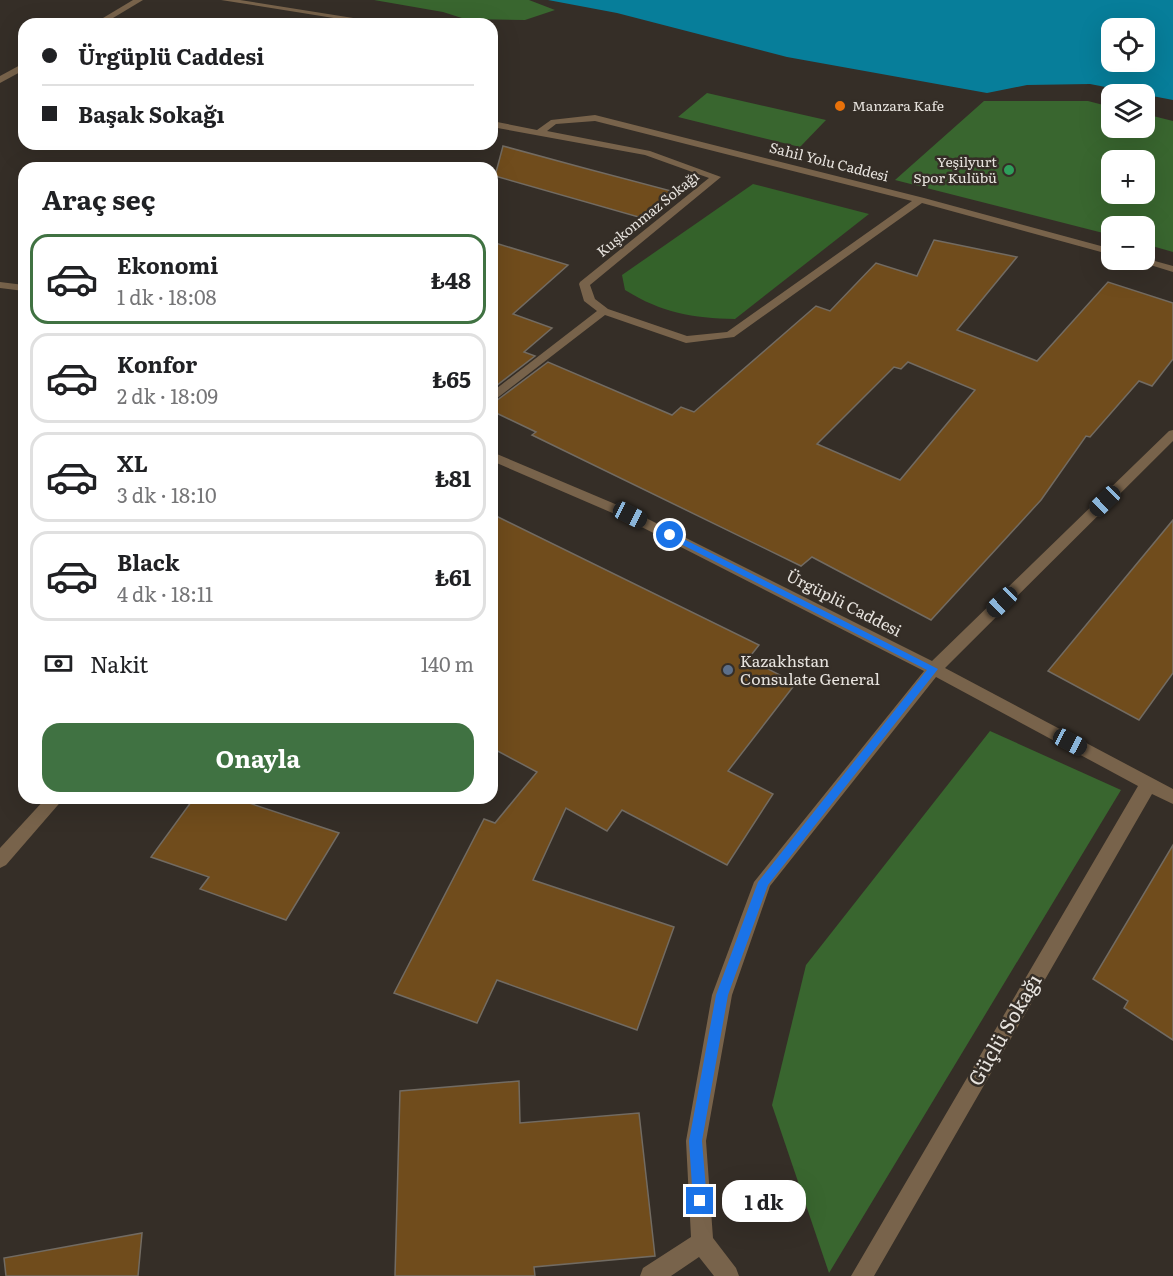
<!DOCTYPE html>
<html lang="tr">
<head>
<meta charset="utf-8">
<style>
  :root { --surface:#fff; --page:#f6f6f6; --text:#202124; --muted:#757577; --line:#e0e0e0; --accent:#407242 }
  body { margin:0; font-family:Literata,serif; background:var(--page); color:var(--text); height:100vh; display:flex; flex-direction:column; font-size:22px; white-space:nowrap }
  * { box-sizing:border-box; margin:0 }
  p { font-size:20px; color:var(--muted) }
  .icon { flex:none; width:33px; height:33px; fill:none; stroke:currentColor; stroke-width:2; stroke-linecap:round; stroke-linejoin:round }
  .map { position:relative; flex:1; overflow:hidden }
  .sheet { position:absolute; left:18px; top:162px; width:480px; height:642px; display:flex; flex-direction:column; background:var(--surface); border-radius:18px; box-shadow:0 6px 24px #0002 }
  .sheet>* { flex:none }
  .guide { position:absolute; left:18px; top:18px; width:480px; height:132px; border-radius:18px; box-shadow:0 6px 24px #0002; display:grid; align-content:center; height:132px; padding:0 24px; background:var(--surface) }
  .buttons { position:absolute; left:1101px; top:18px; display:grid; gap:12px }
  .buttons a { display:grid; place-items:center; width:54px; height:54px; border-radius:12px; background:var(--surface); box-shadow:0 6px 24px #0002; font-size:30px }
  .end { position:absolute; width:27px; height:27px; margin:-14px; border:8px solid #1a73e8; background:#fff; box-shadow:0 0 0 3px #fff }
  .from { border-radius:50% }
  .bubble { position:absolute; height:42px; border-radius:18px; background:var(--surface); box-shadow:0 6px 24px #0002; font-size:20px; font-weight:700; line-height:42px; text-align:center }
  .car { position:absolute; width:18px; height:36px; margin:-18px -9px; border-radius:8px; box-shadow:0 0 4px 2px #0007; background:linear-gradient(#222 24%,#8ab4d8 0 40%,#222 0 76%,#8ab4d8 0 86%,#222 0) }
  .guide b { display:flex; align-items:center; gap:21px; height:57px; font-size:22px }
  .guide b+b { border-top:2px solid var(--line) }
  .guide i { width:15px; height:15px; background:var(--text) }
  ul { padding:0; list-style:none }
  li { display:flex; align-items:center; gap:18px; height:90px; margin:0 12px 9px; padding:0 12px; border:3px solid var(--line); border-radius:18px }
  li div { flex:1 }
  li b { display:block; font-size:22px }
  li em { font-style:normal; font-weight:700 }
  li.selected { border-color:var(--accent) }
  li>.icon { width:54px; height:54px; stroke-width:1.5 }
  h2 { padding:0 24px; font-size:27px; line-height:72px }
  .pay { display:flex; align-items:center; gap:15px; height:66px; padding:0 24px; font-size:22px }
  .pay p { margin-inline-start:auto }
  .action { display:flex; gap:12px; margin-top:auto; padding:12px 24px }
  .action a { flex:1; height:69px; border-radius:18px; background:var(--accent); color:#fff; font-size:24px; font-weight:700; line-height:69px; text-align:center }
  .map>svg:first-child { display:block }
  .green { fill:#39662f; fill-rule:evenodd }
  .forest { fill:#34622a }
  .water { fill:#077e9a; fill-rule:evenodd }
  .building { fill:#704c1c; stroke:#726b62; stroke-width:1.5; fill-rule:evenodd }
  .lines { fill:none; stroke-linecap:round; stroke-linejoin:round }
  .lane { fill:#78634b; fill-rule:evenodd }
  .street { fill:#78634b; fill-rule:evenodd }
  .route { fill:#1a73e8 }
  .food-dot { fill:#e8710a; stroke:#352e27; stroke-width:2 }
  .leisure-dot { fill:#2e9e5b; stroke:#352e27; stroke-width:2 }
  .service-dot { fill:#5c6f8a; stroke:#352e27; stroke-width:2 }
  .labels { text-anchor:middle; stroke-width:5; stroke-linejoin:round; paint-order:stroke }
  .far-poi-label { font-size:14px; fill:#e7e3de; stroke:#352e27; text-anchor:start }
  .far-street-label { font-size:14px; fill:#e7e3de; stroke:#352e27 }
  .street-label { font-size:16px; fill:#e7e3de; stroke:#352e27 }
  .poi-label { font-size:16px; fill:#e7e3de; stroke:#352e27; text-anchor:start }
  .near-street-label { font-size:20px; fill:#e7e3de; stroke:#352e27 }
</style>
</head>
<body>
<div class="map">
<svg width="1173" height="1276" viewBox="0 0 1173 1276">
  <rect width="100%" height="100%" fill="#352e27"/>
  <g class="green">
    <polygon points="374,0 529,0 555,10 525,20 465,19 443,12"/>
    <polygon points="707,93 826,120 800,147 678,117"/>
    <path d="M984,101H1088L1111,107L1112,128H1144L1145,114L1173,121V252L1145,244L1144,226H1112L1111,235L895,180ZM1144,160V194H1112V160Z"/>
    <polygon points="990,731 1121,790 829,1273 772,1105 806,965"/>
  </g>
  <path class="forest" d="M753,184L869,214L735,319C692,318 662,313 625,290L622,275Z"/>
  <path class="water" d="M548,0H1173V100L1090,84L1027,85L987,93L787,57L617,13ZM1112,28H1144V62H1112Z"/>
  <g class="building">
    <polygon points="503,146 584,168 675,192 642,218 495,176"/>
    <path d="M934,240L1017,257L957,330L1037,361L1108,282L1173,303V359L1152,386L1139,381L1090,437L1086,436L1041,500L931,620L812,557L801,566L532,435L536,432L492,411V404L548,362L672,415L681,407L694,412L816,306L830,311L876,263L917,276ZM908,362L975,390L900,480L817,444L894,367L901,369Z"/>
    <polygon points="492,242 568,265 513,314 552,328 524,352 535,356 492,389"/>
    <polygon points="492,514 759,645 748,659 796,683 728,771 773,794 727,865 622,810 607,831 566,808 533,880 674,927 637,1030 497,980 477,1023 394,993 484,819 495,823 537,772 492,748"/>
    <polygon points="1173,520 1173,673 1139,720 1048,671"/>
    <polygon points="194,798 234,798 339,833 286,920 200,889 209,877 151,857"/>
    <polygon points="1173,845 1173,1040 1124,1008 1128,1001 1093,979"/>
    <polygon points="519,1081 520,1123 639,1113 655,1256 534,1267 535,1276 395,1276 400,1091"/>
    <polygon points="142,1233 138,1276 6,1276 4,1258"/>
  </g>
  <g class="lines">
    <polygon class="lane" points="221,0 240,0 391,24 371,24"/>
    <g class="street">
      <polygon points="133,0 143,0 103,24 93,24"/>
      <polygon points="24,63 24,70 0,83 0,76"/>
      <path d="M595,115L924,198L1112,249V255L922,203L734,337L686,343L605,315L492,402V392L597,311L584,301L579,284L580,282L709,178L645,155L492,127V121L537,130L551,120ZM595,121L912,201L727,332L687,336L608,309L595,299L590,285L721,177L650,151L547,131L556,124Z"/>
      <polygon points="195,163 206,168 192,168 192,164"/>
      <polygon points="1144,258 1173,266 1173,272 1134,260"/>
      <polygon points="0,282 24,285 24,291 0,288"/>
      <polygon points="1173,430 1173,441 945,668 1173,789 1173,804 1152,794 874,1276 851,1276 1138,786 936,677 770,886 732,995 706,1141 713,1238 736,1268 739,1276 714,1276 699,1257 671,1276 640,1276 643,1268 691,1237 686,1141 712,995 754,882 924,671 624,518 492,461 492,452 634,512 932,661 1169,431"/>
      <polygon points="46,798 64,798 6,865 0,868 0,848"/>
    </g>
  </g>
  <polygon class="route" points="670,532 938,669 768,885 728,995 702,1141 707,1201 705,1206 700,1208 695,1206 693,1201 689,1141 716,995 758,882 927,670 667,537 666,535"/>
  <circle class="food-dot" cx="840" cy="106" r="6"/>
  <circle class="leisure-dot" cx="1009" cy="170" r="6"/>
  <circle class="service-dot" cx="728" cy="670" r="6"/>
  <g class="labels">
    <g class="far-poi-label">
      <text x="852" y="111">Manzara Kafe</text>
      <text x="997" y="167" text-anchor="end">Yeşilyurt<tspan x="997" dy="16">Spor Kulübü</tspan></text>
    </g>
    <g class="far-street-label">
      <text transform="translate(829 162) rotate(14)" y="5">Sahil Yolu Caddesi</text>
      <text transform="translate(648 214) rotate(-39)" y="5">Kuşkonmaz Sokağı</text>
    </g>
    <g class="street-label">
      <text transform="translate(844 603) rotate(27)" y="6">Ürgüplü Caddesi</text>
    </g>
    <g class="poi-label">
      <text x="740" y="667">Kazakhstan<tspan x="740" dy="18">Consulate General</tspan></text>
    </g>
    <g class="near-street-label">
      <text transform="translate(1005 1030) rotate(-60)" y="7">Güçlü Sokağı</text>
    </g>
  </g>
</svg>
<div class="buttons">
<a><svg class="icon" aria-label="locate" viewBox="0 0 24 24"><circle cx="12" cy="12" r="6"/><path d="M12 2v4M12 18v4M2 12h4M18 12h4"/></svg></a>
<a><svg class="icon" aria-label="layers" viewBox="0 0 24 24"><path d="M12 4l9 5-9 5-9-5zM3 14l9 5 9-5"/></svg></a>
<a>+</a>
<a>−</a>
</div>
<i class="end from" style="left:670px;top:535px"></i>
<i class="end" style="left:700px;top:1201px"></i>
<div class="bubble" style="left:722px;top:1180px;width:84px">1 dk</div>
<i class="car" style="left:1105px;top:501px;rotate:226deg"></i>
<i class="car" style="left:630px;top:515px;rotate:117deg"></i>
<i class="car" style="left:1002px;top:602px;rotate:226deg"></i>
<i class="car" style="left:1070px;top:742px;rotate:118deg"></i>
<div class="guide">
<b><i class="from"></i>Ürgüplü Caddesi</b>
<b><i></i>Başak Sokağı</b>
</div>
<section class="sheet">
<h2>Araç seç</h2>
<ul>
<li class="selected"><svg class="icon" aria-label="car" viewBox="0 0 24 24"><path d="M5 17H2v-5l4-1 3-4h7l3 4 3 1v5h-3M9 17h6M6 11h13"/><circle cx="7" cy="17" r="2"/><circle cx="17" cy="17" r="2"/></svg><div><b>Ekonomi</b><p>1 dk · 18:08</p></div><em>₺48</em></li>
<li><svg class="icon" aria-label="car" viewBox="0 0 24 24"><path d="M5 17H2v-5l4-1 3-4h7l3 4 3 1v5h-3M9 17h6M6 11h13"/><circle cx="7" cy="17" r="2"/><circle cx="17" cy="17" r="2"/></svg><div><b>Konfor</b><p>2 dk · 18:09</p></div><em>₺65</em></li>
<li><svg class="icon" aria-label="car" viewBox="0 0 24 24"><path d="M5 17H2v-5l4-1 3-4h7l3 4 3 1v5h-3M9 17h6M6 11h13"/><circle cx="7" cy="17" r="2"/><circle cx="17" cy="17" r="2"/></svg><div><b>XL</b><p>3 dk · 18:10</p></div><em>₺81</em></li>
<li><svg class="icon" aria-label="car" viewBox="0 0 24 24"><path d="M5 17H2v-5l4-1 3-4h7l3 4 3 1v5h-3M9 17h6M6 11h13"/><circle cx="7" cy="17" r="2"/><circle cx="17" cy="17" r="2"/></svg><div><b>Black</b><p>4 dk · 18:11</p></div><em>₺61</em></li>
</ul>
<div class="pay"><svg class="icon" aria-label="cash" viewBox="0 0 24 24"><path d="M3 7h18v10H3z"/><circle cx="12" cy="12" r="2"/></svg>Nakit<p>140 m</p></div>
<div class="action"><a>Onayla</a></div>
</section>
</div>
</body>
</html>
